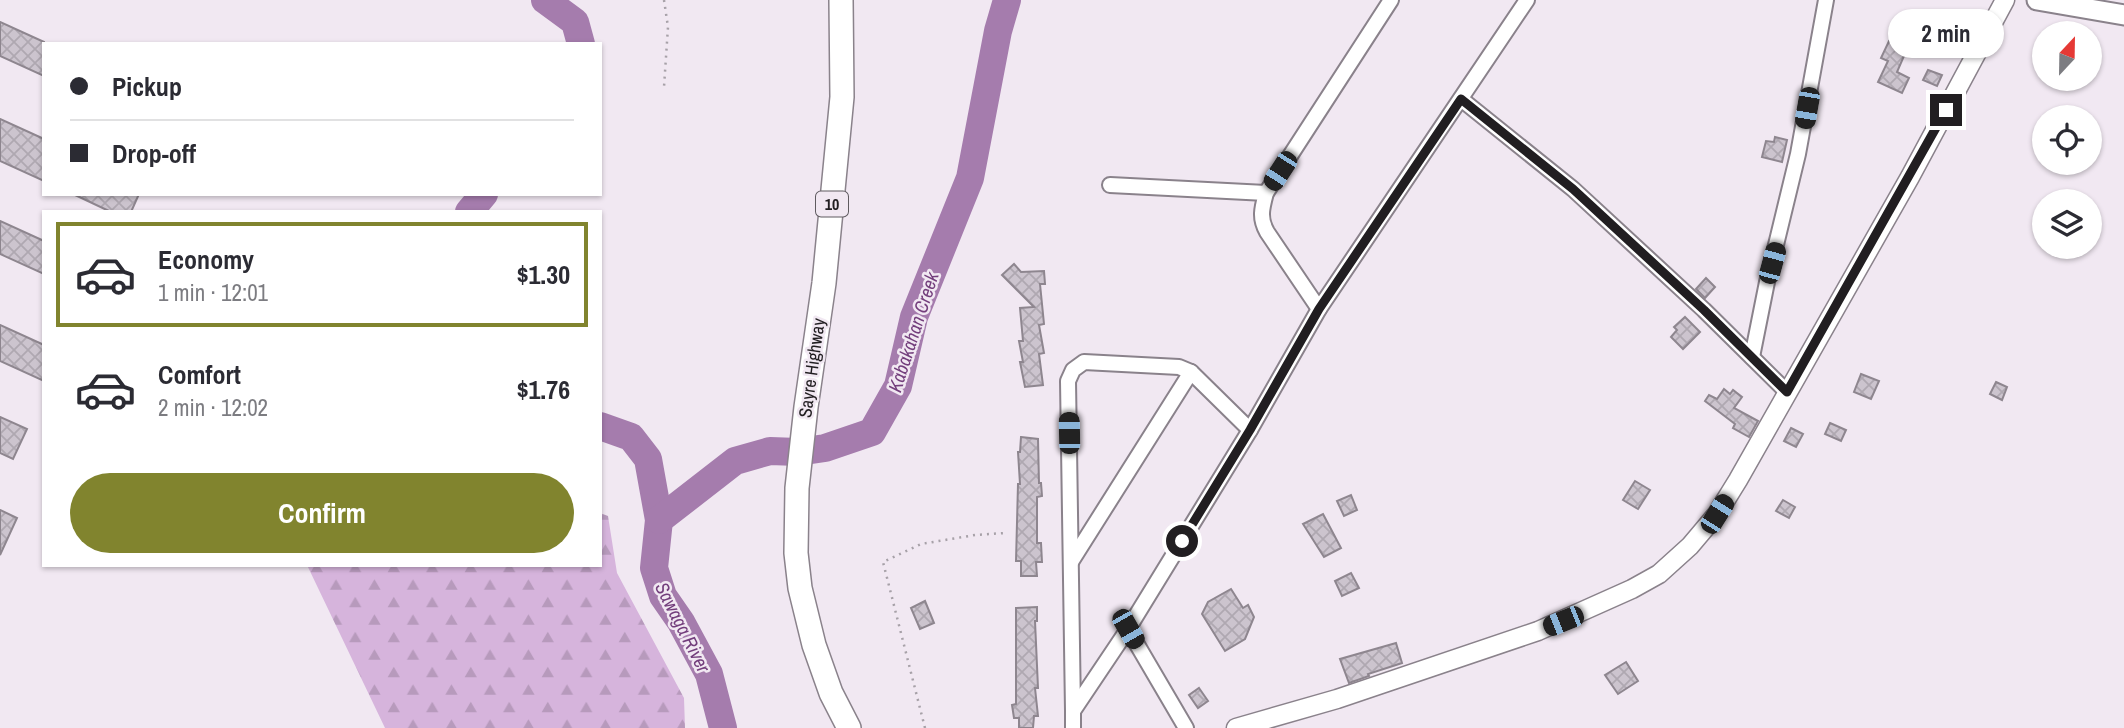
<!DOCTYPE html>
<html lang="en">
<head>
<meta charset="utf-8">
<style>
  :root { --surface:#fff; --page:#f7f7f7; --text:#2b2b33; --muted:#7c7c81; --line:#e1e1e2; --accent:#81842e }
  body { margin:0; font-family:"Archivo Narrow",sans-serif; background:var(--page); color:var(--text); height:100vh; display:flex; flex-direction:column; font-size:26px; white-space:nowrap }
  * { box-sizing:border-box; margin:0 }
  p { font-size:23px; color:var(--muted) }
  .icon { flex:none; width:38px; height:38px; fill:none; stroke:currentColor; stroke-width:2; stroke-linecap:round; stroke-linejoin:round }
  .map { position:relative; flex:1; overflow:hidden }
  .panel { position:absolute; left:42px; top:210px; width:560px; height:357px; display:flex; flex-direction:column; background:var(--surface); border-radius:0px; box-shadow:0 2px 5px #0004 }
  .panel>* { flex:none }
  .top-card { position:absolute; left:42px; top:42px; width:560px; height:154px; border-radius:0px; box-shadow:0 2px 5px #0004; display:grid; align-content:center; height:154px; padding:0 28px; background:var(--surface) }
  .needle { width:46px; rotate:22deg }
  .controls { position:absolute; left:2032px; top:21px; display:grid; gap:14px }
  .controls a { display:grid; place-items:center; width:70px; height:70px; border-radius:50%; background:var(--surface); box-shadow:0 2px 5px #0004; font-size:35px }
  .end { position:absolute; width:32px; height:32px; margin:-16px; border:9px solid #211e21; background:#fff; box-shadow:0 0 0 4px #fff }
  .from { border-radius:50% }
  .bubble { position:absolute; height:49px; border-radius:24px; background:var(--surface); box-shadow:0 2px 5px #0004; font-size:23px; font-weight:800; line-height:49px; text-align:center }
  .car { position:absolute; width:21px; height:42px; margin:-21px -10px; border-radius:9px; box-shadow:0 0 5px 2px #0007; background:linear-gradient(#222 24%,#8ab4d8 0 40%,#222 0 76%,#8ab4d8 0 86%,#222 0) }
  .top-card b { display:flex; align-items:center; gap:24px; height:66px; font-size:26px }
  .top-card b+b { border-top:2px solid var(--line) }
  .top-card i { width:18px; height:18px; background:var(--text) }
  ul { padding:12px 0 0; list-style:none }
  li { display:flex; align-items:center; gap:21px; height:105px; margin:0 14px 10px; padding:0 14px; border:4px solid transparent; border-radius:0px }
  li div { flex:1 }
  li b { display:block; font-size:26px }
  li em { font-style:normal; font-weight:800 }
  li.active { border-color:var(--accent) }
  li>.icon { width:63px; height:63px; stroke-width:1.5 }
  .button { display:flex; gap:14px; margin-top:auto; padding:14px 28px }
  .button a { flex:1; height:80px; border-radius:42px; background:var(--accent); color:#fff; font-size:28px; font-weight:800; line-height:80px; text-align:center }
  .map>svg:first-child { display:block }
  .forest { fill:url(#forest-firs) }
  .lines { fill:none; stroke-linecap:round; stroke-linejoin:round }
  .river { stroke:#a57cad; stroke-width:28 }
  .building { fill:url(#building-cross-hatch); stroke:#8e868f; stroke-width:2 }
  .minor-casing { stroke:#8a828b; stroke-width:18 }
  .tertiary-casing { stroke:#8a828b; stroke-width:21 }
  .secondary-casing { stroke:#8a828b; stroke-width:23 }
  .trunk-casing { stroke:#8a828b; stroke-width:26 }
  .path { stroke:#a7a1a8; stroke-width:2.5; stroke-dasharray:2 5; stroke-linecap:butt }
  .minor { stroke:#fff; stroke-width:14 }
  .tertiary { stroke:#fff; stroke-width:18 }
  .secondary { stroke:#fff; stroke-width:19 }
  .trunk { stroke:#fff; stroke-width:23 }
  .route { stroke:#211e21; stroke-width:9 }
  .labels { text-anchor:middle; stroke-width:5; stroke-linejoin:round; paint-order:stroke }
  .shield { fill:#f1e8f2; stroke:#5f5b60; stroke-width:2 }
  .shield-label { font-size:16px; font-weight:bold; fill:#211e21 }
  .street-label { font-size:18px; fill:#211e21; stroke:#f1e8f2 }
  .water-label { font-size:19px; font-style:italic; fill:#733e7c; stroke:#f1e8f2 }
</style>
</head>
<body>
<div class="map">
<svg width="2124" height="728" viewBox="0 0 2124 728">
  <defs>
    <pattern id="forest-firs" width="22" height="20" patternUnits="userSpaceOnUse" patternTransform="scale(1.75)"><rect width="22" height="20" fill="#d6b4dc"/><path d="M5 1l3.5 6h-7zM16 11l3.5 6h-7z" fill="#b79abc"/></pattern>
    <pattern id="building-cross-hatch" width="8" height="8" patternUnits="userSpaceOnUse" patternTransform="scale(1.75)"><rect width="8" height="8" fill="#ccc4ce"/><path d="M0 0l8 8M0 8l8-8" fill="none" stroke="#afa8b1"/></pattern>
  </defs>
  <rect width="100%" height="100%" fill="#f1e8f2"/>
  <polygon class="forest" points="600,513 608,516 617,573 684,698 685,728 385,728 307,565 600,565"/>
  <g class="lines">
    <g class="river">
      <polyline points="545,0 575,22 581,44"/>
      <polyline points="469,212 484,194"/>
      <polyline points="600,426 631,437 648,459 659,520 654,568 663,596 681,622 709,674 723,728"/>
      <polyline points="659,520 735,461 770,451 798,452 825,448 872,432 898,386 914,317 970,178 998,31 1007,0"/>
    </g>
  </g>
  <g class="building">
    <polygon points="0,22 44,42 44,76 0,56"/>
    <polygon points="1889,41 1907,49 1897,72 1909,78 1902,93 1878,82 1888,61 1881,58"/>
    <polygon points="1928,70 1942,75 1937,86 1923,80"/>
    <polygon points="0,119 44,139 44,181 0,161"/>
    <polygon points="1775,137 1787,140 1782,162 1762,157 1766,141 1774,142"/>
    <polygon points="73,194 139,194 131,212 111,212"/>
    <polygon points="0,221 44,241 44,274 0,254"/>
    <polygon points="1014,264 1021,272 1044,271 1045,284 1040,284 1044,324 1039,325 1044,353 1039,354 1043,385 1025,387 1020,362 1023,362 1019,341 1023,341 1020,308 1034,307 1002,275"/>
    <polygon points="1706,278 1715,287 1705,298 1696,289"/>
    <polygon points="1685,317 1700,332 1683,349 1671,337 1677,330 1674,327"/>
    <polygon points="0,325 44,345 44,381 0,361"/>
    <polygon points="1861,374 1879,381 1871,399 1854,392"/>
    <polygon points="1996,382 2007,387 2002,400 1990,394"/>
    <polygon points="1724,389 1730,394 1733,390 1742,397 1734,408 1758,421 1749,437 1733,428 1735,424 1705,401 1709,395 1717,399"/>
    <polygon points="0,417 27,429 13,459 0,453"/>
    <polygon points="1830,423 1846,430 1841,441 1825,434"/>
    <polygon points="1791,428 1803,434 1796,447 1784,441"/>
    <polygon points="1021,437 1038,439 1039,483 1041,483 1042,496 1037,497 1037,543 1041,543 1042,562 1036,562 1037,576 1021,576 1021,561 1016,561 1018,484 1020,484 1018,452 1020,452"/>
    <polygon points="1635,481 1650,490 1638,509 1623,500"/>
    <polygon points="1351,495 1357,510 1344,516 1337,501"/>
    <polygon points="1783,500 1795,507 1789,518 1776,511"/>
    <polygon points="0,510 17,518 0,555"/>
    <polygon points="1323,514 1341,548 1324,557 1303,524"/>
    <polygon points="1351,573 1359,588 1342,596 1335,581"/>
    <polygon points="1231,589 1243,608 1248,605 1254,617 1245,639 1225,651 1202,614 1208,602"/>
    <polygon points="925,601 934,623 920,629 911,608"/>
    <polygon points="1037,607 1037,621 1035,621 1038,688 1035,688 1038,716 1034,716 1033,728 1019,728 1019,718 1014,718 1012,705 1016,704 1016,608"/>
    <polygon points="1396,643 1402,663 1368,674 1369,676 1349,683 1340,659"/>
    <polygon points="1626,662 1638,681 1618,694 1605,675"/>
    <polygon points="1199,688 1208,701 1198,708 1189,695"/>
  </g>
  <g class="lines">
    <defs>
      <g id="minor">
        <path d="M1391,0L1266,193C1262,208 1259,218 1267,232L1319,309L1527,0"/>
        <polyline points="1461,99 1573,189 1704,310 1787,392"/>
        <polyline points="1110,185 1266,193"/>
        <polyline points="1752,357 1767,282 1798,154 1826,0"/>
        <polyline points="1071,562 1191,372"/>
        <polyline points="1128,629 1250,430 1319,309"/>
        <polyline points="1073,711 1068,381 1073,370 1084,362 1179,367 1191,372 1250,430"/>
        <polyline points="1073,728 1073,711 1128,629 1186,728"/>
      </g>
      <polyline id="tertiary" points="1236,728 1337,699 1538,631 1632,589 1659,574 1690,546 1717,514 1738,480 1910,177 2005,0"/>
      <polyline id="secondary" points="2037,0 2124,15"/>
      <polyline id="trunk" points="841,0 842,97 824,283 806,407 797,488 796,553 800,588 814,645 831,693 849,728"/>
    </defs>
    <use href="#minor" class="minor-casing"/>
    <use href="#tertiary" class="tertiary-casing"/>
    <use href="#secondary" class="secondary-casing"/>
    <use href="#trunk" class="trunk-casing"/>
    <g class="path">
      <polyline points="664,0 668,27 664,87"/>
      <polyline points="925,728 883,562 921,544 975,535 1005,533"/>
    </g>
    <use href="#minor" class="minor"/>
    <use href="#tertiary" class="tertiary"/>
    <use href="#secondary" class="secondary"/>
    <use href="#trunk" class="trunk"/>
  </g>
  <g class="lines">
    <polyline class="route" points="1182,541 1250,430 1319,309 1461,99 1573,189 1704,310 1787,392 1946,110"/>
  </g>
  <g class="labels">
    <rect class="shield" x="816" y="191.5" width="32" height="25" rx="5"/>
    <g class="shield-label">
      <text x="832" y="210">10</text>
    </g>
    <g class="street-label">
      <text transform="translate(812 368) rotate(-82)" y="6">Sayre Highway</text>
    </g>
    <g class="water-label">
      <text transform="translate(913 332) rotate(-72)" y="7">Kabakahan Creek</text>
      <text transform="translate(683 627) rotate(63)" y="7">Sawaga River</text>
    </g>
  </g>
</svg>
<div class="controls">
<a><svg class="needle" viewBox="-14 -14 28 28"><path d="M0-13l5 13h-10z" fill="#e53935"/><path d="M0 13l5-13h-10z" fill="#7c7c81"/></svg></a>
<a><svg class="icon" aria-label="locate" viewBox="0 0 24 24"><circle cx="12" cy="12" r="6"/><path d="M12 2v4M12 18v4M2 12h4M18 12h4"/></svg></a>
<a><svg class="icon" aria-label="layers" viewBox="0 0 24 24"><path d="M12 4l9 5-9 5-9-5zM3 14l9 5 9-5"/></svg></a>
</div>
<i class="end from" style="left:1182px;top:541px"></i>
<i class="end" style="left:1946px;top:110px"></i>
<div class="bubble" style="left:1888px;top:9px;width:116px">2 min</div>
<i class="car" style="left:1807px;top:108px;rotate:190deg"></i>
<i class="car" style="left:1280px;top:171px;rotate:213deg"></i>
<i class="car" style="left:1772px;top:263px;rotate:15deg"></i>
<i class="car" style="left:1069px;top:433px;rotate:359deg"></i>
<i class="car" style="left:1717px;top:514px;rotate:32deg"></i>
<i class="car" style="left:1563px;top:621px;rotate:248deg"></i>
<i class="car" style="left:1128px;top:629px;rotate:150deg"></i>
<div class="top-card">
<b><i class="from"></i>Pickup</b>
<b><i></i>Drop-off</b>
</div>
<section class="panel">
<ul>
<li class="active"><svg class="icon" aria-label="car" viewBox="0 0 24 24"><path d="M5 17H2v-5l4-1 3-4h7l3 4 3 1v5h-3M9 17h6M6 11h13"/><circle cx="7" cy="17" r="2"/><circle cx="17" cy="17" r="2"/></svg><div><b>Economy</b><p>1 min · 12:01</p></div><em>$1.30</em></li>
<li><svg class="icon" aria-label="car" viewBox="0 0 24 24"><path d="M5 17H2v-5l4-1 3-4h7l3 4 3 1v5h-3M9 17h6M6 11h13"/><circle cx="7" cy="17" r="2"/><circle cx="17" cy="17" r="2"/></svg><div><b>Comfort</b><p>2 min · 12:02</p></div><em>$1.76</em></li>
</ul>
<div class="button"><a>Confirm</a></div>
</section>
</div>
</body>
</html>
